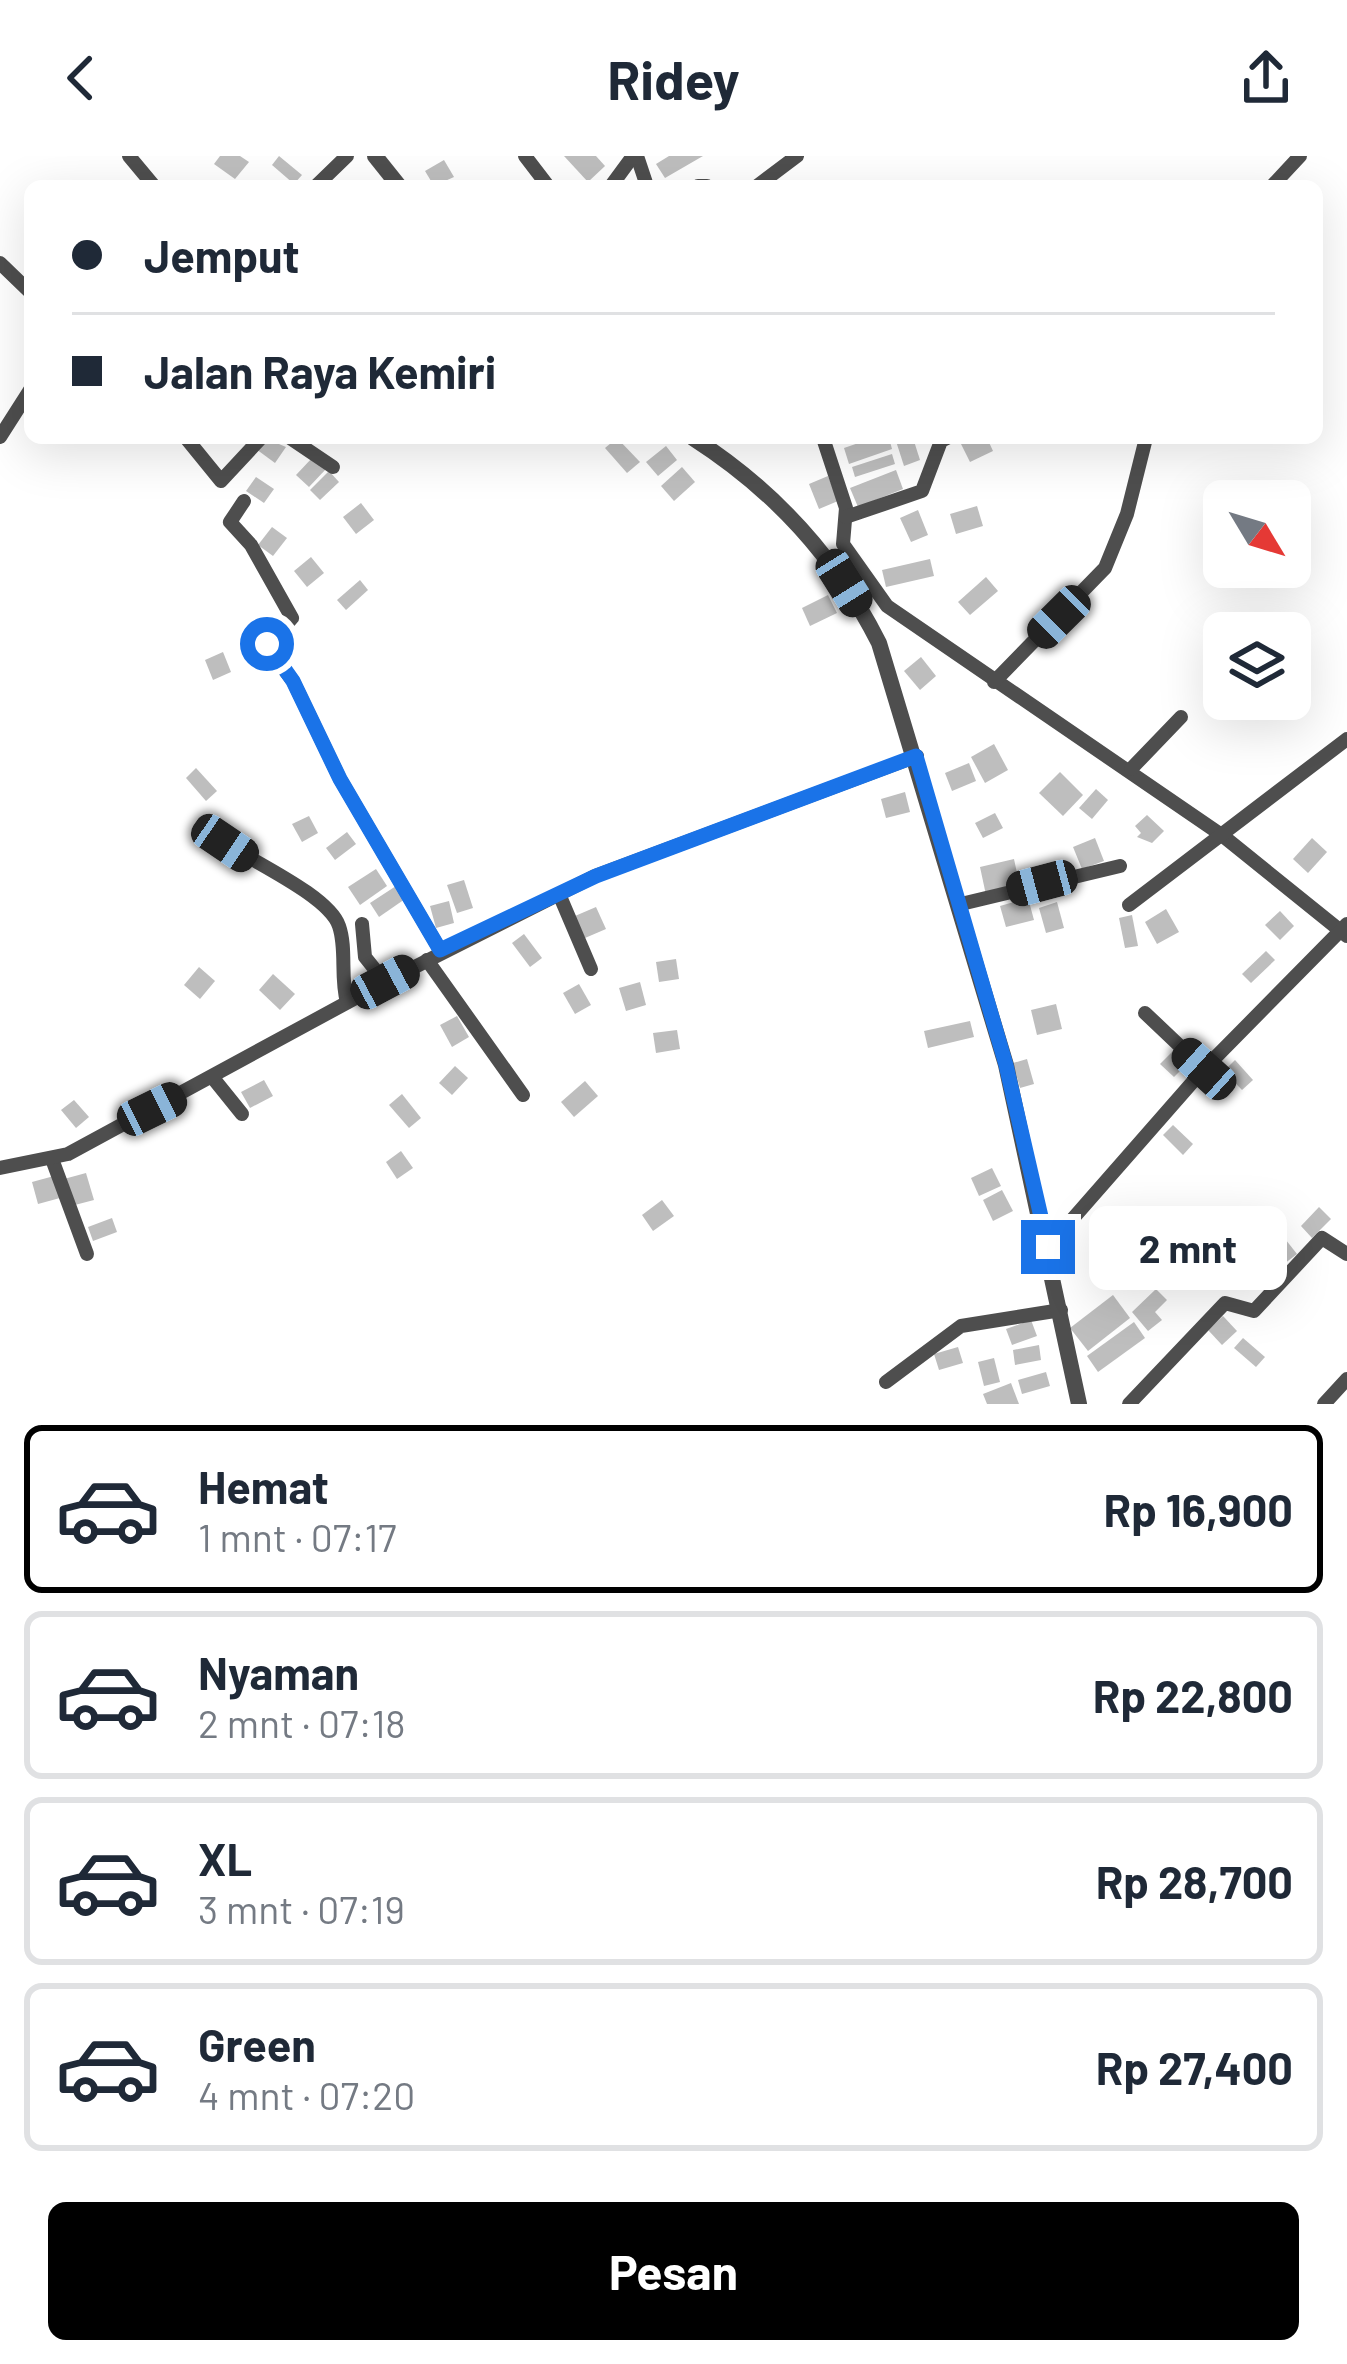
<!DOCTYPE html>
<html lang="id">
<head>
<meta charset="utf-8">
<style>
  :root { --surface:#fff; --page:#f6f6f7; --text:#1f2937; --muted:#747a83; --line:#e0e1e3; --accent:#000 }
  body { margin:0; font-family:Barlow,sans-serif; background:var(--page); color:var(--text); height:100vh; display:flex; flex-direction:column; font-size:45px; white-space:nowrap }
  * { box-sizing:border-box; margin:0 }
  p { font-size:39px; color:var(--muted) }
  .icon { flex:none; width:66px; height:66px; fill:none; stroke:currentColor; stroke-width:2; stroke-linecap:round; stroke-linejoin:round }
  .map { position:relative; height:1248px; overflow:hidden }
  .sheet { display:flex; flex-direction:column; background:var(--surface); flex:1 }
  .sheet>* { flex:none }
  .guide { position:absolute; left:24px; top:24px; width:1299px; height:264px; border-radius:18px; box-shadow:0 12px 48px #0002; display:grid; align-content:center; height:264px; padding:0 48px; background:var(--surface) }
  .needle { width:78px; rotate:128deg }
  .buttons { position:absolute; left:1203px; top:324px; display:grid; gap:24px }
  .buttons a { display:grid; place-items:center; width:108px; height:108px; border-radius:18px; background:var(--surface); box-shadow:0 12px 48px #0002; font-size:60px }
  .end { position:absolute; width:54px; height:54px; margin:-27px; border:15px solid #1a73e8; background:#fff; box-shadow:0 0 0 6px #fff }
  .from { border-radius:50% }
  .bubble { position:absolute; height:84px; border-radius:18px; background:var(--surface); box-shadow:0 12px 48px #0002; font-size:39px; font-weight:700; line-height:84px; text-align:center }
  .car { position:absolute; width:36px; height:72px; margin:-36px -18px; border-radius:15px; box-shadow:0 0 9px 3px #0007; background:linear-gradient(#222 24%,#8ab4d8 0 40%,#222 0 76%,#8ab4d8 0 86%,#222 0) }
  .guide b { display:flex; align-items:center; gap:42px; height:114px; font-size:45px }
  .guide b+b { border-top:3px solid var(--line) }
  .guide i { width:30px; height:30px; background:var(--text) }
  ul { padding:21px 0 0; list-style:none }
  li { display:flex; align-items:center; gap:36px; height:168px; margin:0 24px 18px; padding:0 24px; border:6px solid var(--line); border-radius:18px }
  li div { flex:1 }
  li b { display:block; font-size:45px }
  li em { font-style:normal; font-weight:700 }
  li.on { border-color:var(--accent) }
  li>.icon { width:108px; height:108px; stroke-width:1.5 }
  .cta { display:flex; gap:24px; margin-top:auto; padding:24px 48px }
  .cta a { flex:1; height:138px; border-radius:18px; background:var(--accent); color:#fff; font-size:48px; font-weight:700; line-height:138px; text-align:center }
  header { display:flex; justify-content:space-between; align-items:center; height:156px; padding:0 48px; background:var(--surface); font-size:54px; font-weight:700 }
  .map>svg:first-child { display:block }
  .building { fill:#bebebe }
  .lines { fill:none; stroke-linecap:round; stroke-linejoin:round }
  .minor { stroke:#4e4e4e; stroke-width:14 }
  .tertiary { stroke:#4e4e4e; stroke-width:16 }
  .route { stroke:#1a73e8; stroke-width:15 }
</style>
</head>
<body>
<header><svg class="icon" aria-label="back" viewBox="0 0 24 24"><path d="M15 5l-7 7 7 7"/></svg>Ridey<svg class="icon" aria-label="share" viewBox="0 0 24 24"><path d="M12 15V3M7 8l5-5 5 5M5 13v7h14v-7"/></svg></header>
<div class="map">
<svg width="1347" height="1248" viewBox="0 0 1347 1248">
  <rect width="100%" height="100%" fill="#fff"/>
  <g class="building">
    <polygon points="220,0 240,0 249,6 235,23 214,8"/>
    <polygon points="279,0 302,19 294,28 272,9"/>
    <polygon points="564,0 596,0 605,10 588,26"/>
    <polygon points="669,0 703,0 665,22 656,8"/>
    <polygon points="444,4 454,21 434,30 425,15"/>
    <polygon points="265,282 286,291 275,307 256,293"/>
    <polygon points="617,282 640,306 627,317 605,292"/>
    <polygon points="873,282 889,282 892,293 849,308 844,292"/>
    <polygon points="895,282 913,282 920,304 904,310"/>
    <polygon points="974,282 987,282 993,295 970,306 961,288"/>
    <polygon points="666,290 677,304 658,320 646,306"/>
    <polygon points="892,298 895,308 855,321 852,311"/>
    <polygon points="313,301 326,313 309,331 296,319"/>
    <polygon points="682,311 695,326 674,345 661,330"/>
    <polygon points="896,314 903,333 858,351 850,332"/>
    <polygon points="329,315 339,326 320,344 310,334"/>
    <polygon points="828,320 838,345 819,353 809,328"/>
    <polygon points="256,321 274,333 264,347 246,335"/>
    <polygon points="361,347 374,364 356,378 343,361"/>
    <polygon points="977,350 983,370 956,378 950,358"/>
    <polygon points="918,354 928,379 911,386 900,362"/>
    <polygon points="272,371 287,382 273,400 258,389"/>
    <polygon points="311,401 324,417 307,431 294,415"/>
    <polygon points="930,403 934,420 886,431 882,414"/>
    <polygon points="986,421 998,435 970,459 958,446"/>
    <polygon points="360,424 368,434 346,454 337,444"/>
    <polygon points="828,439 837,457 810,470 802,452"/>
    <polygon points="223,496 231,516 213,524 205,504"/>
    <polygon points="921,501 936,520 920,534 904,515"/>
    <polygon points="994,588 1008,614 985,627 971,601"/>
    <polygon points="969,607 976,625 952,635 945,617"/>
    <polygon points="196,612 217,635 206,645 186,622"/>
    <polygon points="1060,616 1083,639 1063,660 1039,637"/>
    <polygon points="1096,633 1108,644 1092,663 1079,652"/>
    <polygon points="905,636 910,656 886,662 881,643"/>
    <polygon points="995,657 1003,672 983,682 975,667"/>
    <polygon points="1147,659 1164,675 1152,687 1137,681 1141,677 1135,670"/>
    <polygon points="309,660 318,677 302,686 292,668"/>
    <polygon points="347,676 356,688 335,704 326,692"/>
    <polygon points="1095,682 1104,705 1082,713 1073,691"/>
    <polygon points="1312,682 1327,696 1308,717 1293,703"/>
    <polygon points="1014,703 1020,731 986,739 980,711"/>
    <polygon points="376,713 387,730 360,749 348,731"/>
    <polygon points="464,724 473,752 457,757 447,729"/>
    <polygon points="396,730 405,743 379,761 370,747"/>
    <polygon points="1028,742 1034,764 1006,771 1000,750"/>
    <polygon points="449,745 454,767 436,772 430,750"/>
    <polygon points="1057,746 1064,772 1046,777 1039,752"/>
    <polygon points="596,751 606,773 585,782 575,760"/>
    <polygon points="1166,753 1179,776 1157,788 1145,766"/>
    <polygon points="1280,755 1294,770 1280,784 1265,769"/>
    <polygon points="1132,759 1138,790 1125,792 1119,762"/>
    <polygon points="524,778 542,802 530,811 512,787"/>
    <polygon points="1266,795 1275,804 1251,827 1242,818"/>
    <polygon points="676,803 679,823 659,826 656,806"/>
    <polygon points="199,811 215,825 200,843 184,829"/>
    <polygon points="273,818 295,838 280,854 259,834"/>
    <polygon points="640,826 646,849 626,855 619,832"/>
    <polygon points="579,828 591,849 575,858 563,837"/>
    <polygon points="1056,848 1062,873 1037,879 1031,854"/>
    <polygon points="457,860 469,881 452,891 440,869"/>
    <polygon points="970,865 974,881 928,892 924,875"/>
    <polygon points="677,874 680,893 656,897 653,877"/>
    <polygon points="1175,893 1189,906 1174,921 1160,908"/>
    <polygon points="1027,903 1034,928 1020,932 1013,907"/>
    <polygon points="1235,904 1253,924 1242,934 1224,915"/>
    <polygon points="455,910 468,922 452,939 439,927"/>
    <polygon points="264,924 273,940 250,952 241,936"/>
    <polygon points="585,925 598,940 574,961 561,946"/>
    <polygon points="402,938 421,962 409,972 389,949"/>
    <polygon points="74,944 89,961 76,972 61,954"/>
    <polygon points="1173,969 1193,988 1183,999 1163,979"/>
    <polygon points="401,995 413,1012 397,1023 386,1006"/>
    <polygon points="992,1012 1001,1030 979,1040 971,1022"/>
    <polygon points="86,1017 94,1044 71,1050 64,1023"/>
    <polygon points="54,1020 60,1042 38,1048 32,1026"/>
    <polygon points="1002,1034 1013,1055 993,1065 983,1044"/>
    <polygon points="662,1044 674,1060 653,1075 642,1059"/>
    <polygon points="1319,1051 1331,1063 1312,1082 1301,1070"/>
    <polygon points="112,1062 117,1076 93,1085 88,1071"/>
    <polygon points="1282,1079 1297,1098 1284,1108 1269,1089"/>
    <polygon points="1156,1133 1167,1144 1155,1156 1162,1164 1148,1175 1132,1156"/>
    <polygon points="1113,1139 1130,1162 1088,1195 1070,1172"/>
    <polygon points="1223,1160 1237,1175 1222,1189 1208,1174"/>
    <polygon points="1031,1164 1037,1180 1012,1189 1006,1173"/>
    <polygon points="1134,1166 1145,1182 1098,1216 1087,1200"/>
    <polygon points="1243,1182 1265,1201 1256,1211 1234,1192"/>
    <polygon points="1039,1189 1041,1204 1015,1209 1013,1194"/>
    <polygon points="958,1191 963,1207 939,1214 934,1198"/>
    <polygon points="994,1202 1000,1226 984,1230 978,1206"/>
    <polygon points="1046,1216 1050,1230 1022,1238 1018,1224"/>
    <polygon points="1011,1227 1019,1248 987,1248 983,1238"/>
  </g>
  <g class="lines">
    <g class="minor">
      <polyline points="129,0 154,30"/>
      <polyline points="525,0 548,30"/>
      <polyline points="637,0 647,30"/>
      <polyline points="316,30 347,0"/>
      <polyline points="611,30 633,0"/>
      <polyline points="698,30 707,30"/>
      <polyline points="757,30 797,0"/>
      <polyline points="1272,30 1300,0"/>
      <polyline points="0,107 30,136"/>
      <polyline points="0,281 30,234"/>
      <polyline points="186,282 221,325 261,282"/>
      <polyline points="290,282 333,311"/>
      <polyline points="823,282 846,352 843,388 887,450 1223,680 1347,780"/>
      <polyline points="244,345 230,366 251,389 292,462 267,491 293,525 340,623 440,794"/>
      <polyline points="846,361 922,335 941,285 947,282"/>
      <polyline points="994,526 1105,412 1127,358 1146,282"/>
      <polyline points="1131,613 1181,561"/>
      <path d="M225,687C253,706 329,740 339,770C347,793 340,821 347,846"/>
      <polyline points="559,738 591,813"/>
      <polyline points="961,748 1120,710"/>
      <polyline points="1129,749 1347,583"/>
      <polyline points="362,768 365,801 385,826 595,720 917,600"/>
      <polyline points="427,804 523,939"/>
      <polyline points="1145,857 1204,913"/>
      <polyline points="213,922 242,958"/>
      <polyline points="52,1003 87,1098"/>
      <polyline points="0,1012 68,998 385,826"/>
      <polyline points="1048,1091 1204,913 1347,768"/>
      <polyline points="886,1226 961,1170 1061,1154"/>
      <polyline points="1129,1248 1225,1147 1254,1155 1322,1082 1347,1098"/>
      <polyline points="1324,1248 1347,1223"/>
    </g>
    <g class="tertiary">
      <polyline points="375,0 399,30"/>
      <path d="M693,282C774,334 835,400 879,487L1006,909L1079,1248"/>
    </g>
  </g>
  <g class="lines">
    <polyline class="route" points="267,488 293,525 340,623 440,794 596,720 916,600 1006,909 1048,1091"/>
  </g>
</svg>
<div class="buttons">
<a><svg class="needle" viewBox="-14 -14 28 28"><path d="M0-13l5 13h-10z" fill="#e53935"/><path d="M0 13l5-13h-10z" fill="#747a83"/></svg></a>
<a><svg class="icon" aria-label="layers" viewBox="0 0 24 24"><path d="M12 4l9 5-9 5-9-5zM3 14l9 5 9-5"/></svg></a>
</div>
<i class="end from" style="left:267px;top:488px"></i>
<i class="end" style="left:1048px;top:1091px"></i>
<div class="bubble" style="left:1089px;top:1050px;width:198px">2 mnt</div>
<i class="car" style="left:844px;top:427px;rotate:148deg"></i>
<i class="car" style="left:1059px;top:461px;rotate:225deg"></i>
<i class="car" style="left:225px;top:687px;rotate:124deg"></i>
<i class="car" style="left:1042px;top:727px;rotate:255deg"></i>
<i class="car" style="left:385px;top:826px;rotate:62deg"></i>
<i class="car" style="left:1204px;top:913px;rotate:312deg"></i>
<i class="car" style="left:152px;top:953px;rotate:64deg"></i>
<div class="guide">
<b><i class="from"></i>Jemput</b>
<b><i></i>Jalan Raya Kemiri</b>
</div>
</div>
<section class="sheet">
<ul>
<li class="on"><svg class="icon" aria-label="car" viewBox="0 0 24 24"><path d="M5 17H2v-5l4-1 3-4h7l3 4 3 1v5h-3M9 17h6M6 11h13"/><circle cx="7" cy="17" r="2"/><circle cx="17" cy="17" r="2"/></svg><div><b>Hemat</b><p>1 mnt · 07:17</p></div><em>Rp 16,900</em></li>
<li><svg class="icon" aria-label="car" viewBox="0 0 24 24"><path d="M5 17H2v-5l4-1 3-4h7l3 4 3 1v5h-3M9 17h6M6 11h13"/><circle cx="7" cy="17" r="2"/><circle cx="17" cy="17" r="2"/></svg><div><b>Nyaman</b><p>2 mnt · 07:18</p></div><em>Rp 22,800</em></li>
<li><svg class="icon" aria-label="car" viewBox="0 0 24 24"><path d="M5 17H2v-5l4-1 3-4h7l3 4 3 1v5h-3M9 17h6M6 11h13"/><circle cx="7" cy="17" r="2"/><circle cx="17" cy="17" r="2"/></svg><div><b>XL</b><p>3 mnt · 07:19</p></div><em>Rp 28,700</em></li>
<li><svg class="icon" aria-label="car" viewBox="0 0 24 24"><path d="M5 17H2v-5l4-1 3-4h7l3 4 3 1v5h-3M9 17h6M6 11h13"/><circle cx="7" cy="17" r="2"/><circle cx="17" cy="17" r="2"/></svg><div><b>Green</b><p>4 mnt · 07:20</p></div><em>Rp 27,400</em></li>
</ul>
<div class="cta"><a>Pesan</a></div>
</section>
</body>
</html>
